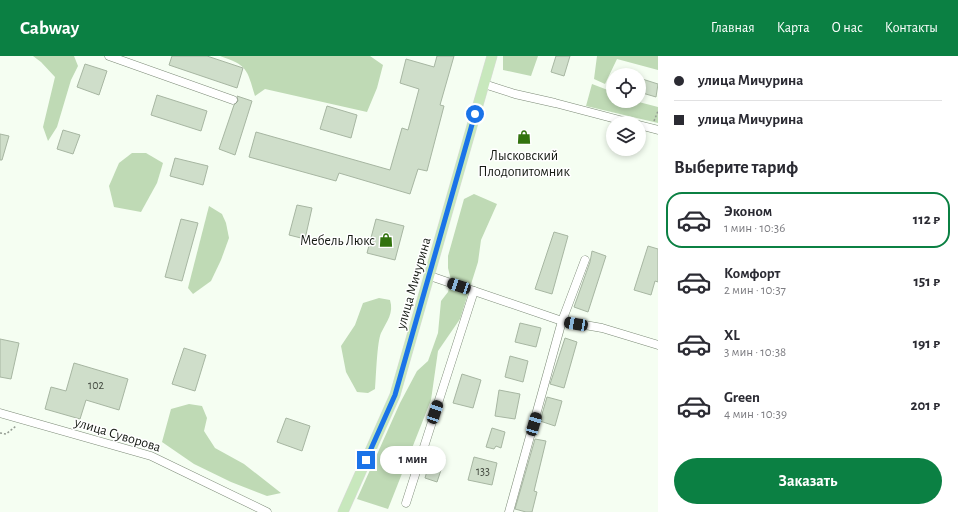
<!DOCTYPE html>
<html lang="ru">
<head>
<meta charset="utf-8">
<style>
  :root { --surface:#fff; --page:#f2f2f3; --text:#2b2b33; --muted:#7c7c81; --line:#e1e1e2; --accent:#0b8043 }
  body { margin:0; font-family:"Alegreya Sans",sans-serif; background:var(--page); color:var(--text); height:100vh; display:flex; flex-direction:column; font-size:15px; white-space:nowrap }
  * { box-sizing:border-box; margin:0 }
  p { font-size:13px; color:var(--muted) }
  .icon { flex:none; width:22px; height:22px; fill:none; stroke:currentColor; stroke-width:2; stroke-linecap:round; stroke-linejoin:round }
  .map { position:relative; flex:1; overflow:hidden }
  .side { display:flex; flex-direction:column; background:var(--surface); width:300px }
  .side>* { flex:none }
  .top-card { display:grid; align-content:center; height:88px; padding:0 16px; background:var(--surface) }
  .fabs { position:absolute; left:606px; top:12px; display:grid; gap:8px }
  .fabs a { display:grid; place-items:center; width:40px; height:40px; border-radius:50%; background:var(--surface); box-shadow:0 2px 6px #0003; font-size:20px }
  .end { position:absolute; width:18px; height:18px; margin:-9px; border:5px solid #1a73e8; background:#fff; box-shadow:0 0 0 2px #fff }
  .from { border-radius:50% }
  .bubble { position:absolute; height:28px; border-radius:14px; background:var(--surface); box-shadow:0 2px 6px #0003; font-size:13px; font-weight:700; line-height:28px; text-align:center }
  .car { position:absolute; width:12px; height:24px; margin:-12px -6px; border-radius:5px; box-shadow:0 0 3px 1px #0007; background:linear-gradient(#222 24%,#8ab4d8 0 40%,#222 0 76%,#8ab4d8 0 86%,#222 0) }
  .top-card b { display:flex; align-items:center; gap:14px; height:38px; font-size:15px }
  .top-card b+b { border-top:1px solid var(--line) }
  .top-card i { width:10px; height:10px; background:var(--text) }
  ul { padding:0; list-style:none }
  li { display:flex; align-items:center; gap:12px; height:56px; margin:0 8px 6px; padding:0 8px; border:2px solid transparent; border-radius:16px }
  li div { flex:1 }
  li b { display:block; font-size:15px }
  li em { font-style:normal; font-weight:700 }
  li.on { border-color:var(--accent) }
  li>.icon { width:36px; height:36px; stroke-width:1.5 }
  h2 { padding:0 16px; font-size:18px; line-height:48px }
  .primary-button { display:flex; gap:8px; margin-top:auto; padding:8px 16px }
  .primary-button a { flex:1; height:46px; border-radius:24px; background:var(--accent); color:#fff; font-size:16px; font-weight:700; line-height:46px; text-align:center }
  header { display:flex; align-items:center; gap:24px; box-sizing:border-box; height:56px; padding:0 20px; background:var(--accent); color:#fff }
  header strong { font-size:19px }
  nav { display:flex; gap:22px; margin-inline-start:auto; font-size:14px }
  main { display:flex; flex:1; min-height:0 }
  .map>svg:first-child { display:block }
  .green { fill:#bfdab5 }
  .building { fill:#cfdeca; stroke:#a7b6a2 }
  .lines { fill:none; stroke-linecap:round; stroke-linejoin:round }
  .minor-casing { stroke:#7c8a77; stroke-width:9 }
  .major-casing { stroke:#dadad9; stroke-width:11 }
  .path { stroke:#949c92; stroke-width:1.5; stroke-dasharray:2 2; stroke-linecap:butt }
  .minor { stroke:#fff; stroke-width:8 }
  .major { stroke:#c8e8bd; stroke-width:10 }
  .route { stroke:#1a73e8; stroke-width:5 }
  .labels { text-anchor:middle; stroke-width:3; stroke-linejoin:round; paint-order:stroke }
  .number-label { font-size:12px; fill:#444b41 }
  .poi-label { font-size:14px; fill:#151a13; stroke:#fff }
  .street-label { font-size:14px; fill:#151a13; stroke:#fff }
</style>
</head>
<body>
<header>
<strong>Cabway</strong>
<nav><a>Главная</a><a>Карта</a><a>О нас</a><a>Контакты</a></nav>
</header>
<main>
<div class="map">
<svg width="658" height="456" viewBox="0 0 658 456">
  <rect width="100%" height="100%" fill="#f5fef2"/>
  <g class="green">
    <polygon points="33,0 74,0 78,10 71,24 57,71 48,85 43,71 55,21 41,6"/>
    <path d="M220,0H370L383,9L377,32L367,56L265,33L255,40C247,13 247,9 220,0Z"/>
    <polygon points="503,0 538,0 531,20 503,14"/>
    <polygon points="597,0 658,0 658,14 617,3 605,28 594,23"/>
    <polygon points="592,28 613,36 613,45 635,45 658,51 658,67 586,50"/>
    <polygon points="132,97 146,97 163,107 157,127 141,156 114,151 109,130 119,107"/>
    <polygon points="474,138 497,148 481,184 478,206 460,263 438,295 431,344 388,453 357,443 400,347 417,315 428,305 438,277 441,245 448,236 451,224 448,212 448,200 464,143"/>
    <polygon points="209,150 222,158 226,167 229,182 221,204 211,225 193,238 188,232"/>
    <path d="M379,242L390,244C394,257 387,265 381,277C377,286 376,321 375,333L368,337L357,336L346,316L341,290L355,269L363,247Z"/>
    <polygon points="189,348 202,350 207,362 204,375 215,392 244,408 281,437 267,440 231,426 194,408 162,386 171,353"/>
  </g>
  <g class="building">
    <polygon points="172,0 207,0 243,12 237,32 169,9"/>
    <polygon points="437,0 454,0 440,49 444,50 427,115 418,113 410,138 339,117 336,125 249,101 256,76 390,114 402,72 408,74 419,33 400,27 406,3 434,11"/>
    <polygon points="556,0 570,0 564,20 551,16"/>
    <polygon points="85,8 107,15 99,39 77,31"/>
    <polygon points="639,22 658,28 656,41 639,36"/>
    <polygon points="157,39 207,55 201,75 151,59"/>
    <polygon points="237,40 252,45 235,99 219,93 234,49 238,45"/>
    <polygon points="327,50 357,59 351,82 320,73"/>
    <polygon points="63,74 80,79 73,98 57,93"/>
    <polygon points="0,78 9,80 2,104 0,104"/>
    <polygon points="175,102 208,110 203,129 170,120"/>
    <polygon points="297,149 312,152 305,183 289,179"/>
    <polygon points="181,163 198,167 182,225 165,221"/>
    <polygon points="376,163 404,170 395,204 367,197"/>
    <polygon points="554,176 568,180 552,238 535,233"/>
    <polygon points="648,190 658,193 658,226 655,225 651,239 634,234"/>
    <polygon points="592,195 606,200 588,256 574,251 590,206"/>
    <polygon points="520,267 541,272 536,291 515,286"/>
    <polygon points="565,282 577,286 564,332 550,328"/>
    <polygon points="0,283 19,287 11,323 0,321"/>
    <polygon points="184,292 206,299 195,335 172,328"/>
    <polygon points="510,300 528,305 523,326 505,321"/>
    <polygon points="74,307 128,323 119,354 86,344 80,363 45,353 51,331 66,335"/>
    <polygon points="462,318 481,324 473,352 453,347"/>
    <polygon points="499,334 520,338 515,363 495,360"/>
    <polygon points="547,341 562,345 555,370 540,365"/>
    <polygon points="286,362 310,370 302,395 277,386"/>
    <polygon points="492,372 505,376 501,392 496,390 494,393 486,391"/>
    <polygon points="535,383 546,385 534,435 537,436 532,456 526,456 515,453"/>
    <polygon points="432,398 445,402 437,426 425,422"/>
    <polygon points="474,401 497,407 492,429 468,424"/>
  </g>
  <g class="lines">
    <defs>
      <g id="minor">
        <polyline points="109,0 233,44"/>
        <polyline points="484,28 515,38 555,47 631,67"/>
        <polyline points="639,69 658,74"/>
        <polyline points="430,220 562,265 602,272 658,289"/>
        <polyline points="0,357 151,400 267,456"/>
        <polyline points="406,447 474,235"/>
        <polyline points="509,456 562,265 585,204"/>
      </g>
      <polyline id="major" points="343,456 395,339 492,0"/>
    </defs>
    <use href="#minor" class="minor-casing"/>
    <use href="#major" class="major-casing"/>
    <g class="path">
      <polyline points="654,65 658,55"/>
      <polyline points="0,377 6,378 16,370"/>
    </g>
    <use href="#minor" class="minor"/>
    <use href="#major" class="major"/>
  </g>
  <g class="lines">
    <polyline class="route" points="366,404 395,339 475,58"/>
  </g>
  <defs>
    <symbol id="shop-bare" viewBox="-9 -9 18 18"><path d="M-5-2.5h2.3a2.7 3.5 0 0 1 5.4 0H5L5.5 6h-11ZM-1.5-2.5h3a1.5 2.3 0 0 0-3 0Z" fill="#32730e" stroke="#fff" stroke-width="2.5" paint-order="stroke"/></symbol>
  </defs>
  <g fill-rule="evenodd">
    <use href="#shop-bare" x="514" y="71" width="20" height="20"/>
    <use href="#shop-bare" x="376" y="174" width="20" height="20"/>
  </g>
  <g class="labels">
    <g class="number-label">
      <text x="96" y="333">102</text>
      <text x="483" y="419">133</text>
    </g>
    <g class="poi-label">
      <text x="524" y="104">Лысковский<tspan x="524" dy="16">Плодопитомник</tspan></text>
      <text x="375" y="189" text-anchor="end">Мебель Люкс</text>
    </g>
    <g class="street-label">
      <text transform="translate(413 227) rotate(-74)" y="5">улица Мичурина</text>
      <text transform="translate(118 378) rotate(17)" y="5">улица Суворова</text>
    </g>
  </g>
</svg>
<div class="fabs">
<a><svg class="icon" aria-label="locate" viewBox="0 0 24 24"><circle cx="12" cy="12" r="6"/><path d="M12 2v4M12 18v4M2 12h4M18 12h4"/></svg></a>
<a><svg class="icon" aria-label="layers" viewBox="0 0 24 24"><path d="M12 4l9 5-9 5-9-5zM3 14l9 5 9-5"/></svg></a>
</div>
<i class="end from" style="left:475px;top:58px"></i>
<i class="end" style="left:366px;top:404px"></i>
<div class="bubble" style="left:380px;top:390px;width:66px">1 мин</div>
<i class="car" style="left:459px;top:230px;rotate:288deg"></i>
<i class="car" style="left:576px;top:268px;rotate:280deg"></i>
<i class="car" style="left:435px;top:356px;rotate:18deg"></i>
<i class="car" style="left:534px;top:368px;rotate:16deg"></i>
</div>
<section class="side">
<div class="top-card">
<b><i class="from"></i>улица Мичурина</b>
<b><i></i>улица Мичурина</b>
</div>
<h2>Выберите тариф</h2>
<ul>
<li class="on"><svg class="icon" aria-label="car" viewBox="0 0 24 24"><path d="M5 17H2v-5l4-1 3-4h7l3 4 3 1v5h-3M9 17h6M6 11h13"/><circle cx="7" cy="17" r="2"/><circle cx="17" cy="17" r="2"/></svg><div><b>Эконом</b><p>1 мин · 10:36</p></div><em>112 ₽</em></li>
<li><svg class="icon" aria-label="car" viewBox="0 0 24 24"><path d="M5 17H2v-5l4-1 3-4h7l3 4 3 1v5h-3M9 17h6M6 11h13"/><circle cx="7" cy="17" r="2"/><circle cx="17" cy="17" r="2"/></svg><div><b>Комфорт</b><p>2 мин · 10:37</p></div><em>151 ₽</em></li>
<li><svg class="icon" aria-label="car" viewBox="0 0 24 24"><path d="M5 17H2v-5l4-1 3-4h7l3 4 3 1v5h-3M9 17h6M6 11h13"/><circle cx="7" cy="17" r="2"/><circle cx="17" cy="17" r="2"/></svg><div><b>XL</b><p>3 мин · 10:38</p></div><em>191 ₽</em></li>
<li><svg class="icon" aria-label="car" viewBox="0 0 24 24"><path d="M5 17H2v-5l4-1 3-4h7l3 4 3 1v5h-3M9 17h6M6 11h13"/><circle cx="7" cy="17" r="2"/><circle cx="17" cy="17" r="2"/></svg><div><b>Green</b><p>4 мин · 10:39</p></div><em>201 ₽</em></li>
</ul>
<div class="primary-button"><a>Заказать</a></div>
</section>
</main>
</body>
</html>
